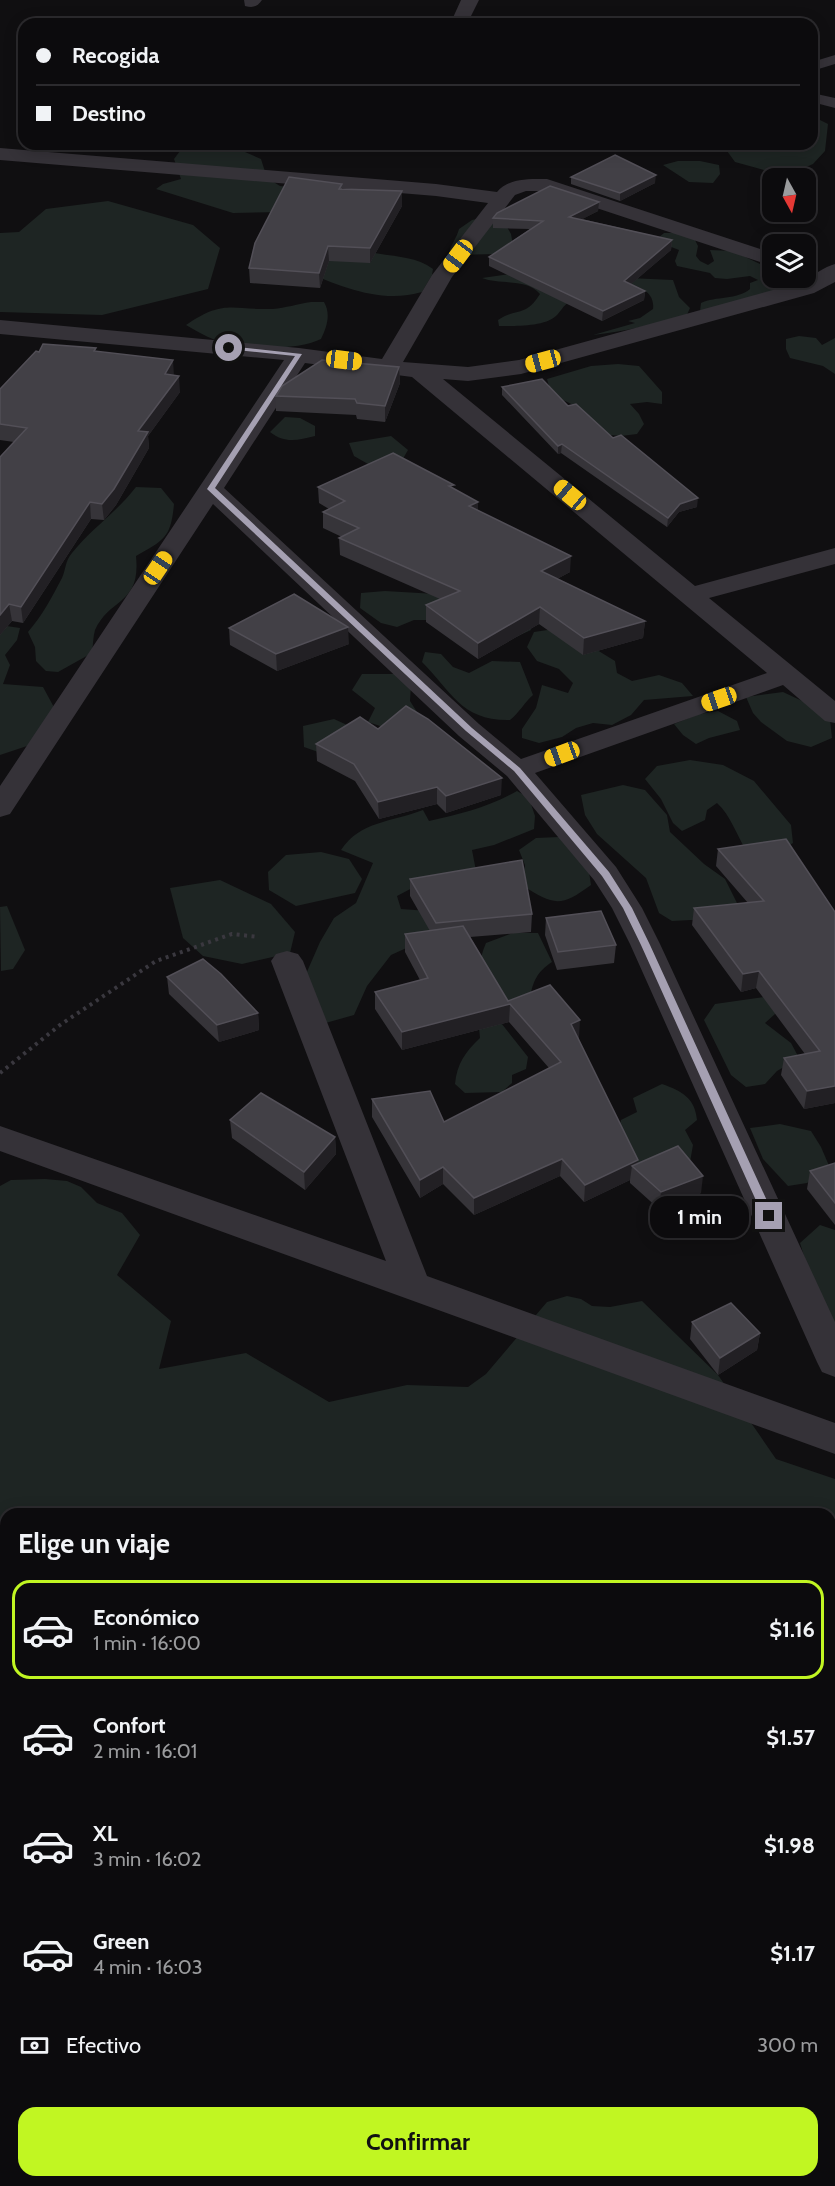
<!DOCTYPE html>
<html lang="es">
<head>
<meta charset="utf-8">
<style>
  :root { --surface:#0c0b0d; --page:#1a191b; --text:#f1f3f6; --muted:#9a9b9d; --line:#2c2b2e; --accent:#c1f622 }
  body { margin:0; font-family:Cabin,sans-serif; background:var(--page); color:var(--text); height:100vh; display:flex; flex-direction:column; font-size:22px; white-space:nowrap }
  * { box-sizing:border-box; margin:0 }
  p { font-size:20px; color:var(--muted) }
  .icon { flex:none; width:33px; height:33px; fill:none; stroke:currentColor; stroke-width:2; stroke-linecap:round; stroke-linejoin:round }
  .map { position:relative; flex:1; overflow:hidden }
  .side { position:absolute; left:0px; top:1508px; width:836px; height:680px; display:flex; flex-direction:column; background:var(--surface); border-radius:18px 18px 0 0; box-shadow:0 3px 15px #0003,0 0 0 2px var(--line) }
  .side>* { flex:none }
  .guide { position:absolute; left:18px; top:18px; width:800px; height:132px; border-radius:18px; box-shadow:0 3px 15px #0003,0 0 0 2px var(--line); display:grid; align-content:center; height:132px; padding:0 18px; background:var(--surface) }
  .needle { width:39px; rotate:172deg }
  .controls { position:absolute; left:762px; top:168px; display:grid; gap:12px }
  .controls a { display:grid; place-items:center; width:54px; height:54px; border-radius:12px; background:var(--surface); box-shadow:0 3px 15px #0003,0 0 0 2px var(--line); font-size:30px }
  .end { position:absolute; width:27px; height:27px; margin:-14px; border:8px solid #a5a0b2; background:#111; box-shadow:0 0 0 3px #111 }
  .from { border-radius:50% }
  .bubble { position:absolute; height:42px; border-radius:18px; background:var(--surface); box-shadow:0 3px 15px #0003,0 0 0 2px var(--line); font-size:20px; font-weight:800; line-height:42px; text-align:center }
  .car { position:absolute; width:18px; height:36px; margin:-18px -9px; border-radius:8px; box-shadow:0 0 4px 2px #0007; background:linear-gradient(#f5c518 24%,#345 0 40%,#f5c518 0 76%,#345 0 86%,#f5c518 0) }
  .guide b { display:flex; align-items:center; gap:21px; height:57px; font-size:22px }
  .guide b+b { border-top:2px solid var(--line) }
  .guide i { width:15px; height:15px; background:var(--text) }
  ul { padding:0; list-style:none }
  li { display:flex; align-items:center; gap:18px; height:99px; margin:0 12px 9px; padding:0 6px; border:3px solid transparent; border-radius:18px }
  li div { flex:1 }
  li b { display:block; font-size:22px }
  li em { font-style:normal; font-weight:800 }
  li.on { border-color:var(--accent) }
  li>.icon { width:54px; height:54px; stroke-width:1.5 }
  h2 { padding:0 18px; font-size:27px; line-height:72px }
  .pay { display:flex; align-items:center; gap:15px; height:66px; padding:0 18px; font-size:22px }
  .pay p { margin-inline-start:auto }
  .action { display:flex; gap:12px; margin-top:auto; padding:12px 18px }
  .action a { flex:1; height:69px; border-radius:18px; background:var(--accent); color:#111; font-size:24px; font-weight:800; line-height:69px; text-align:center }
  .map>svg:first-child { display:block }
  .green { fill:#1e2523 }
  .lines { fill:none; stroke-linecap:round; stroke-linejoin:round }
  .path { stroke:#3a383f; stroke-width:4; stroke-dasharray:3 4.5; stroke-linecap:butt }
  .service { fill:#353238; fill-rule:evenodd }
  .minor { fill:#353238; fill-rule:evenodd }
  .wall { fill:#363439 }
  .shaded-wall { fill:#222024 }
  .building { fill:#424046; stroke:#524f57; stroke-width:1.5 }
  .route { fill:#a5a0b2 }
</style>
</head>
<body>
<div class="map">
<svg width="835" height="2186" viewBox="0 0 835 2186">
  <rect width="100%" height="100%" fill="#100f11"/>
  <g class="green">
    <polygon points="812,116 828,124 825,151 813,164 788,175 778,174 735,162 722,144 812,144"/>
    <polygon points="224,149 245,152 261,159 267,178 280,186 322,191 282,212 233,213 156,189 163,184 181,179 174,159 180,151"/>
    <polygon points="678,161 700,161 719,165 720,174 713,183 689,182 663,165"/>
    <polygon points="108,201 193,225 220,248 208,289 102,315 0,312 0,233 19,232 46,209"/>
    <path d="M481,218L503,220L511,234L513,245L499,254L449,255C449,247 457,238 459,229L472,220Z"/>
    <path d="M299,226C322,235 346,246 370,252C391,257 414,255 433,269L432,275L422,292C382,304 341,287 304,271Z"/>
    <path d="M664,233H676L695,240L698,246L696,256L700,261L708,265L714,261L710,250L733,251L760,264L772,267V278H792L806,283L700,311L701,303C716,296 737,300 750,289V283L758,280L750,276L727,279L715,278L710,273L677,266L675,261L679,250L661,243L658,238Z"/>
    <path d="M518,273L673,280L679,297L690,308L685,319C654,323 624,332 593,335L635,323L628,321L640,318L653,309C655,294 643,288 630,284L569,302C563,306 561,311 556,316C544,327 514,326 499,326L498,320C517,307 525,318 540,294C527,278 499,285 482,278Z"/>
    <path d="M311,302H324C331,314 327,327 321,339C297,351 241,350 215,340C205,336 195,330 186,325C224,299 231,310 273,309C285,308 298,304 311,302Z"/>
    <polygon points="799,336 816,338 822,345 835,338 835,374 823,366 790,358 786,349 786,339"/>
    <path d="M618,364L639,366L662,392V404L647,402L630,404L639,414L644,424L637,434L621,436L599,434C591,426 582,412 573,405C558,396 553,402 547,379L591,366Z"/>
    <path d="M285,417L300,418L315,426V436C298,440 285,444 270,432Z"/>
    <polygon points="391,436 408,450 401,462 375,468 354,456 349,443"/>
    <path d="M136,487L161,488L174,504C171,538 164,540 136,556C141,605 110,597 95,630C93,637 93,646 92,653L58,672L46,671L36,661L35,647L28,632C42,616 52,597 62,578C66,569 65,561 72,553C91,529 117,512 136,487Z"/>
    <polygon points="385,591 436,594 529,619 531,630 516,637 441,620 414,620 397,627 381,623 360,608 361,593"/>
    <polygon points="0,625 20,628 17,640 5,655 10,665 3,684 43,687 56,711 30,745 0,755"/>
    <polygon points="561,628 615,661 617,673 632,681 659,675 682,683 693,696 644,700 631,715 612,725 593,723 576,728 562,737 539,743 522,738 522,729 536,708 542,685 568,693 573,683 559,669 537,661 527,647 534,632"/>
    <path d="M425,652L441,654L453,667L469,673L492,661L520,662L533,695C524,703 519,713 510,720C461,721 452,692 422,662Z"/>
    <polygon points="362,674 397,674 411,685 410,701 422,720 392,730 368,722 375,708 352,690"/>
    <polygon points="783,692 813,706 830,720 832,738 811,747 787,741 761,722 753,713 746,697"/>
    <polygon points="718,711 737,721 740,730 709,738 696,744 683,735 674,724 699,714"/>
    <polygon points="334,719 358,730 321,753 304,747 303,726"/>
    <path d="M690,760L723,765L754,781L791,825L793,843L778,852H747C736,834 731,816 717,803L707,810L705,820L682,831L673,823L661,799L645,779L657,766Z"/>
    <polygon points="623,785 645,790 667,815 670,832 704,864 725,879 738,905 710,919 672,921 659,913 646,878 597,834 585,815 581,795"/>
    <path d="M517,791L529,798L535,816L534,829L494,845L472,850L477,876L416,886L397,896L401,909L443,912L446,925L413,945L391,955L367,986L354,1015L322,1024L306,974L320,942L334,918L356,903L373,863L341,850C360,821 392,822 423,810L429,821C461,814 489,807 517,791Z"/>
    <path d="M559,837L588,865L591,885C561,907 554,906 522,885L525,865L519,850L536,838Z"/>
    <polygon points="321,852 349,859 362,879 355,893 296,906 269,890 268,872 286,855"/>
    <polygon points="220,880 271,904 295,932 290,953 242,964 203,956 183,938 170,888"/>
    <polygon points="7,906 25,950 13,969 1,971 0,907"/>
    <path d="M513,933H538L552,962C537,972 533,981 530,998L498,1019L528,1057L526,1069L512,1075V1083L502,1092L465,1093L455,1084C457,1064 465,1052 480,1038C477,1007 473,973 486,943Z"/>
    <polygon points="764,997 782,1003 775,1014 765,1023 791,1043 799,1058 777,1071 765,1084 746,1087 731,1075 704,1020 715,1004"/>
    <path d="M662,1084C682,1091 695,1098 697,1120L685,1130L693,1145L690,1162L644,1169L615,1142L621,1120L637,1112L633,1098Z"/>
    <polygon points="780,1124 811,1131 821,1147 830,1168 807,1183 788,1186 763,1159 750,1128"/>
    <polygon points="45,1179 67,1181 81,1187 97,1203 122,1213 140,1235 117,1275 171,1321 159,1369 246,1353 329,1402 407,1385 468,1387 486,1374 547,1302 567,1296 581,1299 592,1306 610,1307 642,1301 718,1375 776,1459 835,1479 835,2121 830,2127 830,1514 6,1514 6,2181 772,2181 764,2186 0,2186 0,1186 11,1180"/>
    <polygon points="820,1225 835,1230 835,1336 812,1282 800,1243"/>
  </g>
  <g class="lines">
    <polyline class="path" points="0,1073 60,1025 156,961 232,934 259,937"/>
    <g class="service">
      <polygon points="835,55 835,64 812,71 812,62"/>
      <polygon points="812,93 835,98 835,108 812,102"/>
    </g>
    <g class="minor">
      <path d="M244,0H262C257,7 253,8 245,6Z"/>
      <polygon points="461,0 479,0 467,24 453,24 451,22"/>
      <path d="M0,148L436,184L497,192C508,178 530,179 547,179L772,253V266L545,191H526L515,195L452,277L403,362L468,367L519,360L798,283C809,278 826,266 835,264V282L814,293L521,374L468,381L443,379L695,586L835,548V564L709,598L835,701V723L825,721L783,685L535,773L616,867L642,908L660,944L835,1322V1377L822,1372L817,1362L630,944L612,908L594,880L507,776L459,736L213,504L10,814L0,817V786L284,360L0,334V320L299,348L382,359L432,275L488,203L436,196L0,160ZM305,363L412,377L767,673L521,759L479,724L224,488Z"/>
      <polygon points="287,951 298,954 303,961 427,1276 835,1423 835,1454 0,1151 0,1126 386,1261 271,961 276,954"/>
    </g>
  </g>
  <g class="wall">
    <polygon points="571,177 655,183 620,201 571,184"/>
    <polygon points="342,184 342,189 402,206 370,263 329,261 320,288 250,283 249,268"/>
    <polygon points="599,202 598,211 582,219 672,240 671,250 631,284 645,291 644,300 602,321 489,266 489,257 530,229 493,228 493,218"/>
    <polygon points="96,351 174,375 180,392 148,436 149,448 116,505 104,520 91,519 23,623 12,621 0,635 14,442 0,440 0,389"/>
    <polygon points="399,367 400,383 385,422 357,419 356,415 276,411 276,396"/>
    <polygon points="502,387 568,406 613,438 697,507 679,512 667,527 561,453 558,454 502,395"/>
    <polygon points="318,487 454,489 478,510 570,572 557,579 645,621 643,638 583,655 539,624 478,659 426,622 426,605 440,599 340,555 339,538 342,537 323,528 323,512 329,509 319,503"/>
    <polygon points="229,628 349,644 277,671 230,645"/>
    <polygon points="378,729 501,795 446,813 437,804 379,819 355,781 317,761 316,744"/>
    <polygon points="718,849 835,912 835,1103 804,1109 781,1075 784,1058 805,1054 756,988 741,992 692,925 694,908 748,903 716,866"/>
    <polygon points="410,879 532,914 531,932 470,937 508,1001 579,1038 578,1038 638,1163 701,1193 659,1209 630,1183 630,1180 584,1202 560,1176 474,1215 443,1184 420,1198 372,1117 372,1099 444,1122 549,1068 509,1022 402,1050 375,1009 375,992 420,980 405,952 405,934 430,931 410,896"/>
    <polygon points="546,918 616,945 614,963 557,970 545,935"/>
    <polygon points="167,977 258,1013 259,1030 219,1042 169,994"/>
    <polygon points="230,1120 335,1137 336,1154 305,1190 232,1138"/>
    <polygon points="835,1163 835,1225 807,1189 810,1171"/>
    <polygon points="692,1322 760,1333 757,1350 718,1375 690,1339"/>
  </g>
  <g class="shaded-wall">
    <polygon points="656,175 655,183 620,201 620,193"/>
    <polygon points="402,191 402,206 370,263 370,248"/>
    <polygon points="599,202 598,211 569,226 569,217"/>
    <polygon points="672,240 671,250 623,291 624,281"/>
    <polygon points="328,246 329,261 320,288 319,273"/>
    <polygon points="645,291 644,300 602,321 603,311"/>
    <polygon points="173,360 174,376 165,374"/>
    <polygon points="399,367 400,383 385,422 385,406"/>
    <polygon points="179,376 180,392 148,436 149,448 116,505 104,520 102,504 138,431"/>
    <polygon points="562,444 561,453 558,454 558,446"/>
    <polygon points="698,498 697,507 679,512 667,527 668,518 680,504"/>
    <polygon points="90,502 91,519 23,623 21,607"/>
    <polygon points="478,502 478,518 469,506"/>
    <polygon points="571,556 570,572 540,588 541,571"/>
    <polygon points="9,604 12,621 0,635 0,615"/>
    <polygon points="540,607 539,624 478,659 478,643"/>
    <polygon points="645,621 643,638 583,655 584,638"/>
    <polygon points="348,627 349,644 277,671 276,654"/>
    <polygon points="502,778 501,795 446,813 446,796"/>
    <polygon points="437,787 437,804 379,819 378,802"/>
    <polygon points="759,971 756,988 741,992 743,974"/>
    <polygon points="510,1004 509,1022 402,1050 402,1032"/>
    <polygon points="258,1013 259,1030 219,1042 217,1025"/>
    <polygon points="580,1020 579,1038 570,1041 571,1024"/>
    <polygon points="835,1086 835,1103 804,1109 807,1091"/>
    <polygon points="335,1137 336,1154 305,1190 304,1172"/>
    <polygon points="562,1159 560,1176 474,1215 474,1198"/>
    <polygon points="638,1160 637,1170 632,1166 630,1180 584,1202 585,1185"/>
    <polygon points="443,1167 443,1184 420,1198 420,1180"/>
    <polygon points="703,1176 701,1193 659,1209 661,1192"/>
    <polygon points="760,1333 757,1350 718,1375 720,1358"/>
  </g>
  <g class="building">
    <polygon points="615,155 656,175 620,193 571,177"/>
    <polygon points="289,177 342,184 339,189 402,191 370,248 328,246 319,273 249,268 255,243"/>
    <polygon points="550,186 599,202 569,217 672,240 624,281 645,291 603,311 489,257 543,221 493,218 497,213"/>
    <polygon points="43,344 96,348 94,351 173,360 165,374 179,376 138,431 148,432 114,489 102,504 90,502 21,607 9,604 0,615 0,457 27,428 0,424 0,389 36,351 39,352"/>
    <polygon points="322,360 399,367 385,406 357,403 355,399 276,396 282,386"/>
    <polygon points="542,379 568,406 576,404 613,438 621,435 698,498 680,504 668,518 562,444 558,446 502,387"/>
    <polygon points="393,453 454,485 449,486 478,502 469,506 571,556 541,571 645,621 584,638 540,607 478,643 426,605 460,591 339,538 359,528 323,512 345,501 318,487"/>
    <polygon points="294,594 348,627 276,654 229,628"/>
    <polygon points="406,706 428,719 502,778 446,796 437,787 378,802 354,764 316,744 360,717 378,729"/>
    <polygon points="786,839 835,912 835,1086 807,1091 784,1058 820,1051 759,971 743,974 694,908 764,901 718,849"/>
    <polygon points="522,860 532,914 436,923 410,879"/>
    <polygon points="601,911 616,945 558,952 546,918"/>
    <polygon points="463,926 508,1001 550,985 580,1020 571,1024 638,1160 585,1185 562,1159 474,1198 443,1167 420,1180 372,1099 430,1091 444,1122 561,1062 510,1004 402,1032 375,992 428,978 405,934"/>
    <polygon points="203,959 221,974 258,1013 217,1025 167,977"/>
    <polygon points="261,1093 335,1137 304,1172 230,1120"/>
    <polygon points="678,1146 703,1176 661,1192 632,1166"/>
    <polygon points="835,1163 835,1203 810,1171"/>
    <polygon points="731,1303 760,1333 720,1358 692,1322"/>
  </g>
  <polygon class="route" points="229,346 302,354 215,488 472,728 520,768 609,872 632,908 650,945 774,1216 772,1219 769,1220 763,1216 641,945 623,908 602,876 514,771 466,731 207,489 295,356 226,349"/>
</svg>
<div class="controls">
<a><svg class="needle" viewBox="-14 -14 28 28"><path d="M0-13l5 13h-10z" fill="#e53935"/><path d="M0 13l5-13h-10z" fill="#9a9b9d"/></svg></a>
<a><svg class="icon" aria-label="layers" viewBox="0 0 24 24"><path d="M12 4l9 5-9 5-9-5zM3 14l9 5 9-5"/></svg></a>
</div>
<i class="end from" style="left:229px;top:348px"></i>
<i class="end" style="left:769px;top:1216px"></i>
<div class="bubble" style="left:650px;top:1196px;width:99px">1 min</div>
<i class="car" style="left:458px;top:256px;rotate:217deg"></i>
<i class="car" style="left:344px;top:360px;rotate:97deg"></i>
<i class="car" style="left:543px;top:361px;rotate:255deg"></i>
<i class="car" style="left:570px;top:495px;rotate:310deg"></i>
<i class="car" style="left:158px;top:568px;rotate:34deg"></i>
<i class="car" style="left:719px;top:699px;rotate:251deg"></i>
<i class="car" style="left:562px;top:754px;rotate:250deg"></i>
<div class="guide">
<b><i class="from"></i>Recogida</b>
<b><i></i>Destino</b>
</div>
<section class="side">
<h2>Elige un viaje</h2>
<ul>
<li class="on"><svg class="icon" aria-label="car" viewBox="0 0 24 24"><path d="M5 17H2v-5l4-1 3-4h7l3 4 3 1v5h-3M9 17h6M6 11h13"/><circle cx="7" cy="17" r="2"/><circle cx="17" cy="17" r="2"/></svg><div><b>Económico</b><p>1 min · 16:00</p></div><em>$1.16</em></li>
<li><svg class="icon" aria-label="car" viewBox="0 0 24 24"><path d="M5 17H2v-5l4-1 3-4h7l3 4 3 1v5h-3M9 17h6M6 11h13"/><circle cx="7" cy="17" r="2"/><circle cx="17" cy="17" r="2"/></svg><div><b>Confort</b><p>2 min · 16:01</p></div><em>$1.57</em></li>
<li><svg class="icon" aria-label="car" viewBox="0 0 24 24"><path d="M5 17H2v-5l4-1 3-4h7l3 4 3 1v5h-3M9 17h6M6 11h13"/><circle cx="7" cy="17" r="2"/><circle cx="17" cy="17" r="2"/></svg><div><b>XL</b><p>3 min · 16:02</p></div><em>$1.98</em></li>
<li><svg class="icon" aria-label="car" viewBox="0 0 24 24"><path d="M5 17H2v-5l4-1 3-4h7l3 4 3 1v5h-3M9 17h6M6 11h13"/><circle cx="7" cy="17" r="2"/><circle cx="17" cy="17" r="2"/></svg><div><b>Green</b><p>4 min · 16:03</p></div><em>$1.17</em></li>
</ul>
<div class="pay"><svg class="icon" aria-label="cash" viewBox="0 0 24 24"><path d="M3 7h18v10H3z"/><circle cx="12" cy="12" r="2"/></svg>Efectivo<p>300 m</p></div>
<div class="action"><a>Confirmar</a></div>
</section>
</div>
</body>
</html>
